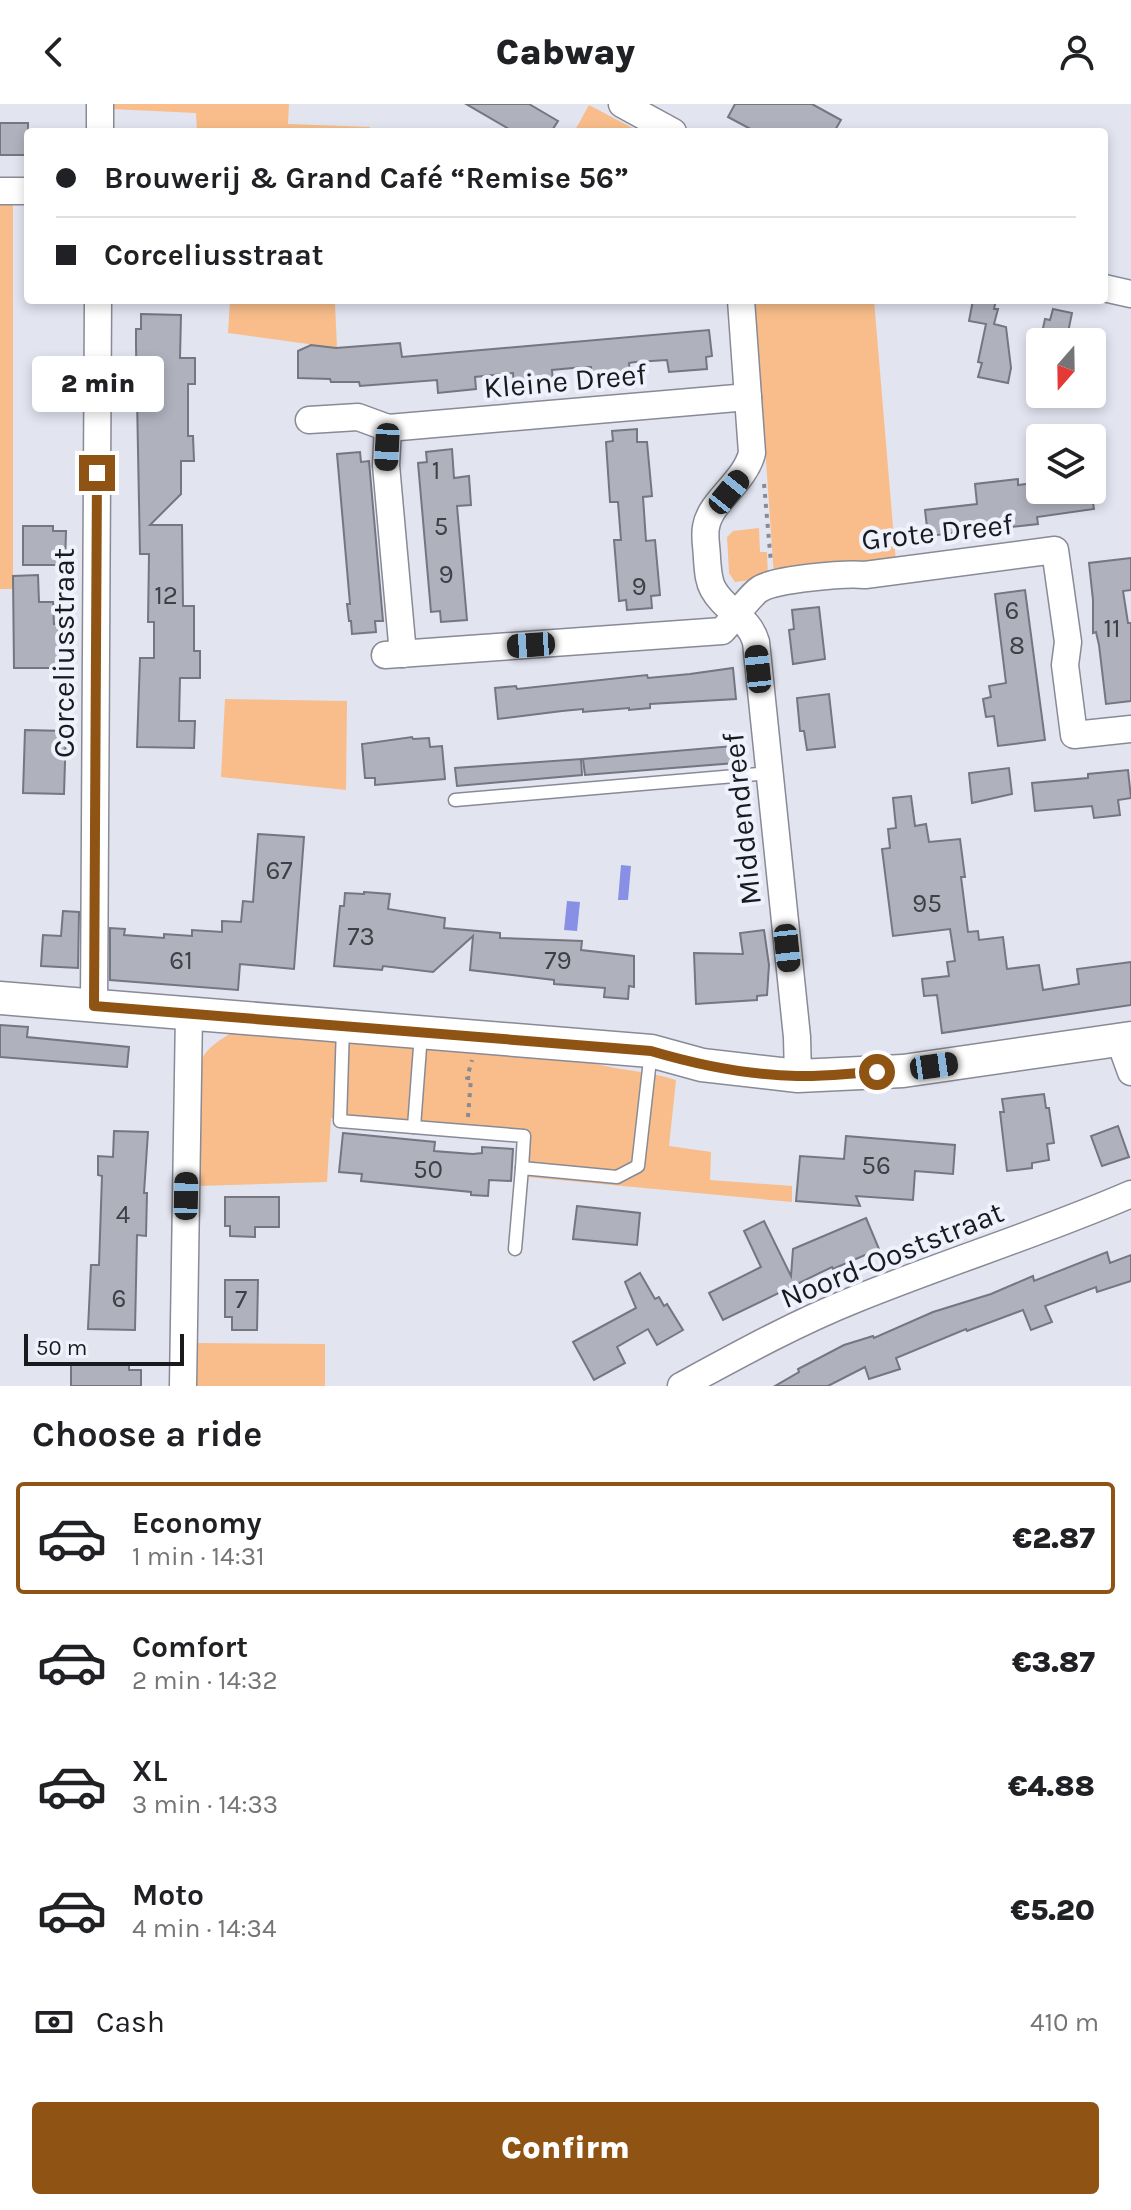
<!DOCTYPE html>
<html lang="en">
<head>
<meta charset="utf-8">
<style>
  :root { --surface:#fff; --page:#f6f6f6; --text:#202124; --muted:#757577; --line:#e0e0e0; --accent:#8f5413 }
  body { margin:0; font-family:Karla,sans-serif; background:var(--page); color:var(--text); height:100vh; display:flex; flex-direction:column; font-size:30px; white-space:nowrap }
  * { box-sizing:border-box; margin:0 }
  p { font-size:26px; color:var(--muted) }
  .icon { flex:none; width:44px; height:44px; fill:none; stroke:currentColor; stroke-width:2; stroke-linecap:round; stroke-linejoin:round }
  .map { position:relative; height:1282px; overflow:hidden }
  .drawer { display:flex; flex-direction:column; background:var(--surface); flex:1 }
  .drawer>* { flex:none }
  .hud { position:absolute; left:24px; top:24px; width:1084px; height:176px; border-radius:8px; box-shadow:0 4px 12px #0003; display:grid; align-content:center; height:176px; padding:0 32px; background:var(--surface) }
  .needle { width:52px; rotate:200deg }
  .tools { position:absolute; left:1026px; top:224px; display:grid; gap:16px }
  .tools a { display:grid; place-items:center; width:80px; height:80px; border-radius:8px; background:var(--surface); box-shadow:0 4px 12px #0003; font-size:40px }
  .scale { position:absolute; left:24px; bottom:20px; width:160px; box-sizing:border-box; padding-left:8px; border:4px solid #191a1e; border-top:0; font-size:22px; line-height:28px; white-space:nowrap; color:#191a1e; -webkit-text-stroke:6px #eff1fd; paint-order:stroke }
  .end { position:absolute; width:36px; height:36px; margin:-18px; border:10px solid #8f5413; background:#fff; box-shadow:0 0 0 4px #fff }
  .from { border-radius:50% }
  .bubble { position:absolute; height:56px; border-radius:8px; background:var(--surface); box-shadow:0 4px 12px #0003; font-size:26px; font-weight:800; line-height:56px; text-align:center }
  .car { position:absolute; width:24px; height:48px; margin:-24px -12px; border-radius:10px; box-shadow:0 0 6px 2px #0007; background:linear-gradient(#222 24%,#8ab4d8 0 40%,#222 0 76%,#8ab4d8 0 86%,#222 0) }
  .hud b { display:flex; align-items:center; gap:28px; height:76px; font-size:30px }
  .hud b+b { border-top:2px solid var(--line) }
  .hud i { width:20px; height:20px; background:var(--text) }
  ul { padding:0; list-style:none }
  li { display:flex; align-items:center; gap:24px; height:112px; margin:0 16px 12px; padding:0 16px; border:4px solid transparent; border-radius:8px }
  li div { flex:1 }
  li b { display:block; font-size:30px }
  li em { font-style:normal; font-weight:800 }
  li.active { border-color:var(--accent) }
  li>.icon { width:72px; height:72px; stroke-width:1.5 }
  h2 { padding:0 32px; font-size:36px; line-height:96px }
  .pay { display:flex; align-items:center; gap:20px; height:88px; padding:0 32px; font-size:30px }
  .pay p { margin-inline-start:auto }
  .primary-button { display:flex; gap:16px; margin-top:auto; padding:16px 32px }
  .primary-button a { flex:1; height:92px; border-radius:8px; background:var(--accent); color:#fff; font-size:32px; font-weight:800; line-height:92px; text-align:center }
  header { display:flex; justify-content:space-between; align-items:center; height:104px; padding:0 32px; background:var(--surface); font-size:36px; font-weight:800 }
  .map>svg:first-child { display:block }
  .green { fill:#f8bd8a }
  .water { fill:#8790e4 }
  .building { fill:#afb1bd; stroke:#747681; stroke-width:2 }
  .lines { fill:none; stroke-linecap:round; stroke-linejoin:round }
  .service-casing { stroke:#888a95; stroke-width:15 }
  .minor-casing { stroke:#888a95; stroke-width:29 }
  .tertiary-casing { stroke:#888a95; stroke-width:35 }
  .path { stroke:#898a93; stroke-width:4; stroke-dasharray:4 6; stroke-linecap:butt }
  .service { stroke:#fff; stroke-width:12 }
  .minor { stroke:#fff; stroke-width:26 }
  .tertiary { stroke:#fff; stroke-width:32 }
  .route { stroke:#8f5413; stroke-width:10 }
  .labels { text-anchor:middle; stroke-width:8; stroke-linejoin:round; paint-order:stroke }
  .number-label { font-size:26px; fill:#3e4046 }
  .street-label { font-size:30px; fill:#191a1e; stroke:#eff1fd }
</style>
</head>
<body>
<header><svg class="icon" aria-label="back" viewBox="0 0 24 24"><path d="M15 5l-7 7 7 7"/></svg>Cabway<svg class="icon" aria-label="person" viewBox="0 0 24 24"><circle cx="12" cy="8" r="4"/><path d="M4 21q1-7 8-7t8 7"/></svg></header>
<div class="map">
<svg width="1131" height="1282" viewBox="0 0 1131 1282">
  <rect width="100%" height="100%" fill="#e2e4f0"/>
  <g class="green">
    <polygon points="112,0 289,0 288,20 370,23 370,28 197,28 196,9 112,5"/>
    <polygon points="589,1 640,28 574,28"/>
    <rect x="0" y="97" width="13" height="388"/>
    <polygon points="230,196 364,196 364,199 335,200 337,244 228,229"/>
    <polygon points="755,196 874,196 896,459 774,473"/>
    <polygon points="759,424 760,448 767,448 768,474 735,478 729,469 727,433 733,427"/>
    <polygon points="225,595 347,597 346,686 221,673"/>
    <path d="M233,928L586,957C616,967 646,966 676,976L669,1042L711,1048L710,1076L792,1082V1098L527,1073L528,1030L331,1014L327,1078L198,1082C198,1053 191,974 204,951C211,941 223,934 233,928Z"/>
    <polygon points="194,1239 325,1240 325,1282 194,1282"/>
  </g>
  <g class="water">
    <polygon points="621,761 631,762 628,796 618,796"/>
    <polygon points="567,797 580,798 577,827 564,826"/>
  </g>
  <g class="building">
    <polygon points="466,0 529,0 558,17 551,28 514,28"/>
    <polygon points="735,0 812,0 841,16 834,28 756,28 728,13"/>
    <rect x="0" y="19" width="28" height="32"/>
    <polygon points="973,196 996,196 994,205 998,205 994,220 1006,223 1011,264 1008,279 978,273 982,259 978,258 986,220 969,217"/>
    <polygon points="1053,205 1072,209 1066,238 1040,238 1045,215 1050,216"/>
    <polygon points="141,210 181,211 180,254 195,254 195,280 188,280 188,332 193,332 194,357 181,357 181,390 150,421 182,421 183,502 194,502 194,547 200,547 200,574 180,574 179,617 195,617 194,644 137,643 140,554 154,554 154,518 148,518 149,450 140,450 136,242 136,225 141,225"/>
    <polygon points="709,226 712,252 706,253 707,265 669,268 667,256 635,258 629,259 630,272 592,275 591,263 584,263 552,266 553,278 514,282 513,269 475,273 476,285 438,289 437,276 360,282 359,278 331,278 330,275 298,274 298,247 311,241 336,244 400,239 402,253"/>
    <polygon points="637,325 637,338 647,338 652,392 643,393 646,437 655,436 660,491 651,492 652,504 627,506 626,496 619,497 614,436 621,436 618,398 610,398 606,338 613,337 612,327"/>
    <polygon points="452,345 454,374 469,372 471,401 457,402 467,516 441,518 440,507 431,508 418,359 427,358 426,348"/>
    <polygon points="360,348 361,358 369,357 383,517 375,517 376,528 352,530 351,517 349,517 347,500 350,500 337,350"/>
    <polygon points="1018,375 1018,381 1033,379 1034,386 1091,386 1094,405 1037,413 1038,420 928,432 925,406 977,400 975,380"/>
    <polygon points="23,422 53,422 53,427 66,427 65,461 23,461"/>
    <polygon points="1131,454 1131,486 1123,487 1128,519 1131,519 1131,597 1106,600 1099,541 1096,528 1093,529 1093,496 1089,459"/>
    <polygon points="38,471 39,498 53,498 54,520 58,520 59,564 14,564 13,472"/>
    <polygon points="1025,486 1045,636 998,642 994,612 986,613 983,595 991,593 989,582 1006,579 995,490"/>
    <polygon points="819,503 825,555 793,560 789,526 794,525 792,506"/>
    <polygon points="733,564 736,595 650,600 650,604 629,606 629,604 583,608 583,605 562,607 498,615 495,584 516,582 517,585 647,571 648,574 690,570"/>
    <polygon points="829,590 835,643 807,646 804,627 800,627 797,594"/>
    <polygon points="25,626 66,627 64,690 23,689"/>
    <polygon points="412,633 413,635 429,634 430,643 442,642 445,675 375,681 375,674 365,674 362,640"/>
    <polygon points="733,642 735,659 585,671 583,655"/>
    <polygon points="581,655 582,671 457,682 455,664"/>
    <polygon points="1009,664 1012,690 972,699 969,669"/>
    <polygon points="1128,666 1131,694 1118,696 1120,711 1094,714 1092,702 1035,707 1032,679 1088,674 1088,670"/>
    <polygon points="911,692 915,722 926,720 929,738 960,735 965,773 961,773 968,828 978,827 979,836 1003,833 1007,865 1039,861 1043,886 1079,880 1077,865 1131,858 1131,901 942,929 937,891 924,892 922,875 949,872 947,858 955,857 950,825 893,832 882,745 890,744 888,725 896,724 893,694"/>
    <polygon points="258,730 304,733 294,865 240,860 238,886 110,876 110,824 125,825 124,831 164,834 164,830 192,832 192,826 222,828 222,817 241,818 243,797 253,798"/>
    <polygon points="364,788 390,790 388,805 445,814 444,824 500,829 500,834 582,837 581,846 634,852 634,883 629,882 628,895 604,893 605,884 554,880 554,876 470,866 473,832 433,868 383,862 382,866 334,862 340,802 344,802 345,789 364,790"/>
    <polygon points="63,807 79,808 78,864 41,862 43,831 61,832"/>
    <polygon points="764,826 769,861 767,891 757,892 757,896 696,900 694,849 743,850 740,829"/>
    <polygon points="0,921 28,923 27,933 129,943 127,963 0,953"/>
    <polygon points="1044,990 1046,1004 1049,1004 1054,1039 1047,1040 1049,1056 1032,1059 1032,1064 1007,1067 1000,1008 1004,1008 1002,995"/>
    <polygon points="1118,1022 1129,1053 1102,1062 1091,1032"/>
    <polygon points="114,1027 148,1028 144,1089 147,1089 146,1132 137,1131 135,1226 88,1225 91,1161 99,1161 102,1072 98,1071 98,1052 113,1053"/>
    <polygon points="343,1029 435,1038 434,1047 473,1050 482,1049 482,1043 513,1045 511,1077 489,1076 488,1092 471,1091 471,1088 361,1077 362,1070 339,1068"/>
    <polygon points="846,1032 955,1041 953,1070 915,1067 913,1096 856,1092 860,1102 796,1097 800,1052 844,1055"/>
    <polygon points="225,1093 279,1093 279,1123 255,1123 255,1133 230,1132 230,1122 225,1122"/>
    <polygon points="577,1102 640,1109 637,1141 573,1135"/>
    <polygon points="866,1114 879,1145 833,1165 832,1163 723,1216 709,1189 761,1163 744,1127 764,1117 791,1172 793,1145"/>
    <polygon points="1107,1148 1110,1159 1131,1151 1131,1177 1097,1188 1096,1183 1045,1202 1052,1218 1031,1226 1023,1206 967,1227 966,1225 896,1254 900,1265 869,1275 865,1263 828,1282 775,1282 799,1268 798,1265 844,1241 873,1232 874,1234 933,1208 991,1190 1033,1172 1034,1177"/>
    <polygon points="640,1169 655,1195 659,1193 664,1202 667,1200 683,1226 657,1241 648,1225 617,1243 625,1259 594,1276 573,1238 636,1204 625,1178"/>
    <polygon points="225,1176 258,1176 257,1226 232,1226 232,1213 225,1213"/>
    <polygon points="71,1261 129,1261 129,1266 141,1266 141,1282 71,1282"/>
  </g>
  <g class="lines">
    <defs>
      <g id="service">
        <polyline points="455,696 769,669"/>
        <polyline points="343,923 340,1017 524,1032 522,1064"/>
        <polyline points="414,1023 421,930"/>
        <polyline points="515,1145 522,1064 617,1073 638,1062 651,947"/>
      </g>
      <g id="minor">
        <polyline points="622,0 673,28"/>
        <polyline points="100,28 100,0"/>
        <polyline points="0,87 28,87"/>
        <polyline points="1104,184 1131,190"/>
        <path d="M741,196L752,349C745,378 710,397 706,423C704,433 707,445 707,455C708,465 708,476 713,485C725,507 749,513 756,538L797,933L798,972"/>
        <polyline points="309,316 358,313 388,324 748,293"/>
        <polyline points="388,324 386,361 403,550"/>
        <path d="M385,551L722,527C731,518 751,490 760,485C776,475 845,469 865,471L1055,446L1068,538L1065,561L1074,631L1131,625"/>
        <polyline points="94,902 98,196"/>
        <polyline points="1119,935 1131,968"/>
        <polyline points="183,1282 189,909"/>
        <path d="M681,1282C738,1251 796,1219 856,1195C947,1158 1041,1129 1131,1090"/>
      </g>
      <polyline id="tertiary" points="0,894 651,947 702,961 798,972 903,967 1131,934"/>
    </defs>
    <use href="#service" class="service-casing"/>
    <use href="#minor" class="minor-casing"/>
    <use href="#tertiary" class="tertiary-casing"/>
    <g class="path">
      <polyline points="764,380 771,459"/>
      <polyline points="468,1013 471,974 467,974 472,956"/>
    </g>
    <use href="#service" class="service"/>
    <use href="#minor" class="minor"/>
    <use href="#tertiary" class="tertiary"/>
  </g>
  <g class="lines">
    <path class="route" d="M97,369L94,902L651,947C698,961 747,971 797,972C823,973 850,969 877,968"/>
  </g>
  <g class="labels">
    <g class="number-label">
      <text x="436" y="375">1</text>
      <text x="441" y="431">5</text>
      <text x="446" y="479">9</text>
      <text x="639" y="491">9</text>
      <text x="166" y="500">12</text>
      <text x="1012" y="515">6</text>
      <text x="1112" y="533">11</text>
      <text x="1017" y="550">8</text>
      <text x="279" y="775">67</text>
      <text x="927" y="808">95</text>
      <text x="361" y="841">73</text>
      <text x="181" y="865">61</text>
      <text x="558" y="865">79</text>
      <text x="876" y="1070">56</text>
      <text x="428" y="1074">50</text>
      <text x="123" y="1119">4</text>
      <text x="119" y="1203">6</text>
      <text x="241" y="1204">7</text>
    </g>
    <g class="street-label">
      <text transform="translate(565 277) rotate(-5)" y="10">Kleine Dreef</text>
      <text transform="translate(937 428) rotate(-6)" y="10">Grote Dreef</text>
      <text transform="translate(64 549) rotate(-90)" y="10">Corceliusstraat</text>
      <text transform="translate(742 715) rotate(-96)" y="10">Middendreef</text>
      <text transform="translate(892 1151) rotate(-22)" y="10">Noord-Ooststraat</text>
    </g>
  </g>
</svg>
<div class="tools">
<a><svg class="needle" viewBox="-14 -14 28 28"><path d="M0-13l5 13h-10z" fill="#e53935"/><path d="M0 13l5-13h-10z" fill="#757577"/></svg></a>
<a><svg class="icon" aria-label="layers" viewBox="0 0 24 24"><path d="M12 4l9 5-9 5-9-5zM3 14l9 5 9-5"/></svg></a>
</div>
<div class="scale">50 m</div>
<i class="end from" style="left:877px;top:968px"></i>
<i class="end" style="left:97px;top:369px"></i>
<div class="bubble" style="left:32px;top:252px;width:132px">2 min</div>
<i class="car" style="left:387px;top:343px;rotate:183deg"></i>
<i class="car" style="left:729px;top:388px;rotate:39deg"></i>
<i class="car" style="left:531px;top:541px;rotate:266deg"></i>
<i class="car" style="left:758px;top:565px;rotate:354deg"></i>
<i class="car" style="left:787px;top:844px;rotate:174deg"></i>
<i class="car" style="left:934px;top:962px;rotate:82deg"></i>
<i class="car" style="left:186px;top:1092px;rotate:1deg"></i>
<div class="hud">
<b><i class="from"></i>Brouwerij &amp; Grand Café “Remise 56”</b>
<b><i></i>Corceliusstraat</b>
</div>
</div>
<section class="drawer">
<h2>Choose a ride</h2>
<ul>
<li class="active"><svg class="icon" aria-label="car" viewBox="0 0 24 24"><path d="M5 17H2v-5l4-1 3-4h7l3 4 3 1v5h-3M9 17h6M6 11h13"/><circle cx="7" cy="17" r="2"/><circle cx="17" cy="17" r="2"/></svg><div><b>Economy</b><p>1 min · 14:31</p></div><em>€2.87</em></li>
<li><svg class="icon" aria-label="car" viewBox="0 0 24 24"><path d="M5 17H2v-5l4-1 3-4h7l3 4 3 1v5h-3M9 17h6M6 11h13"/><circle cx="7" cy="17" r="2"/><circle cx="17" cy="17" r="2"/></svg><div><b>Comfort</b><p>2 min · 14:32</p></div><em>€3.87</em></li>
<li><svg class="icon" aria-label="car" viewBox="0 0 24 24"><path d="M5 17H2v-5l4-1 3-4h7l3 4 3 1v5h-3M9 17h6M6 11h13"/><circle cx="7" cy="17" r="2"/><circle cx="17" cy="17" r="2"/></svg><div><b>XL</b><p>3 min · 14:33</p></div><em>€4.88</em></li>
<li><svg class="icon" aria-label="car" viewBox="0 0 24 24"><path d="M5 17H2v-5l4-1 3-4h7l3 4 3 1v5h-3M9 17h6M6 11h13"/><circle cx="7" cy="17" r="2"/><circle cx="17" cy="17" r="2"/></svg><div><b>Moto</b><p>4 min · 14:34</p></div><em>€5.20</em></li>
</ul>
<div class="pay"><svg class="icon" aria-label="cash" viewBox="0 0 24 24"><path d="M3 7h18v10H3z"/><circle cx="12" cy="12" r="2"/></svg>Cash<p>410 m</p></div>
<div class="primary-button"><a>Confirm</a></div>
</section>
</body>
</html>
